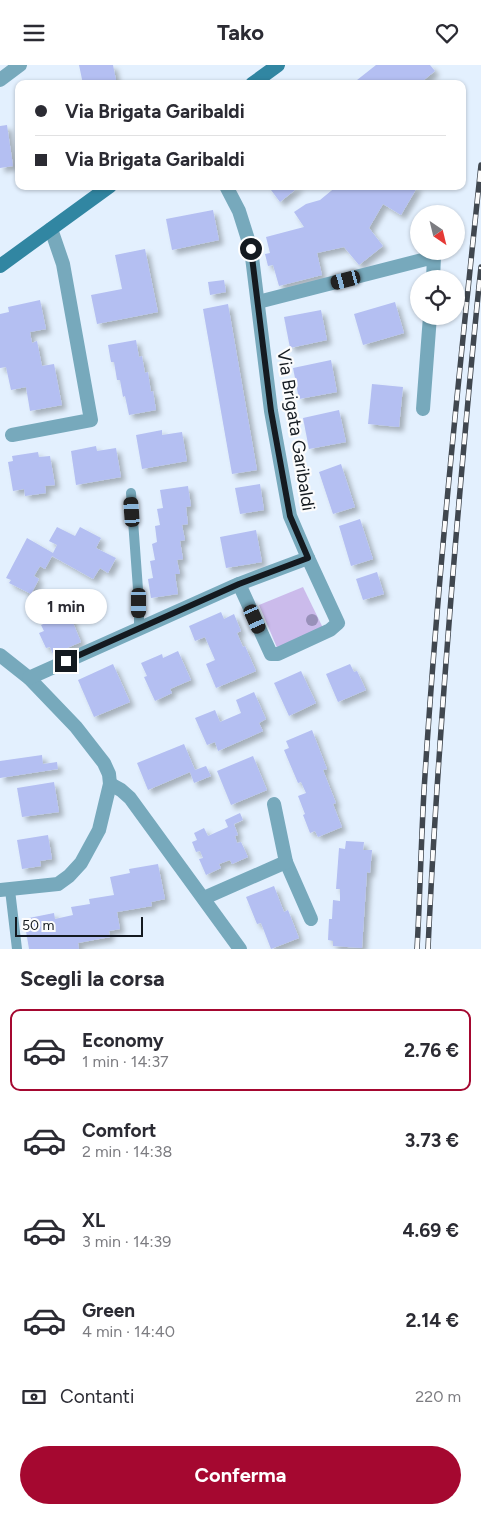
<!DOCTYPE html>
<html lang="it">
<head>
<meta charset="utf-8">
<style>
  :root { --surface:#fff; --page:#f2f2f3; --text:#2b2b33; --muted:#7c7c81; --line:#e1e1e2; --accent:#a50830 }
  body { margin:0; font-family:Figtree,sans-serif; background:var(--page); color:var(--text); height:100vh; display:flex; flex-direction:column; font-size:19px; white-space:nowrap }
  * { box-sizing:border-box; margin:0 }
  p { font-size:16px; color:var(--muted) }
  .icon { flex:none; width:28px; height:28px; fill:none; stroke:currentColor; stroke-width:2; stroke-linecap:round; stroke-linejoin:round }
  .map { position:relative; height:884px; overflow:hidden }
  .side { display:flex; flex-direction:column; background:var(--surface); flex:1 }
  .side>* { flex:none }
  .top-card { position:absolute; left:15px; top:15px; width:451px; height:110px; border-radius:10px; box-shadow:0 1px 4px #0004; display:grid; align-content:center; height:110px; padding:0 20px; background:var(--surface) }
  .needle { width:32px; rotate:145deg }
  .controls { position:absolute; left:410px; top:140px; display:grid; gap:10px }
  .controls a { display:grid; place-items:center; width:55px; height:55px; border-radius:50%; background:var(--surface); box-shadow:0 1px 4px #0004; font-size:25px }
  .scale { position:absolute; left:15px; bottom:12px; width:128px; box-sizing:border-box; padding-left:5px; border:2px solid #141a20; border-top:0; font-size:14px; line-height:18px; white-space:nowrap; color:#141a20; -webkit-text-stroke:4px #fcfcfc; paint-order:stroke }
  .end { position:absolute; width:22px; height:22px; margin:-11px; border:6px solid #141a20; background:#fff; box-shadow:0 0 0 2px #fff }
  .from { border-radius:50% }
  .bubble { position:absolute; height:35px; border-radius:18px; background:var(--surface); box-shadow:0 1px 4px #0004; font-size:16px; font-weight:700; line-height:35px; text-align:center }
  .car { position:absolute; width:15px; height:30px; margin:-15px -8px; border-radius:6px; box-shadow:0 0 4px 1px #0007; background:linear-gradient(#222 24%,#8ab4d8 0 40%,#222 0 76%,#8ab4d8 0 86%,#222 0) }
  .top-card b { display:flex; align-items:center; gap:18px; height:48px; font-size:19px }
  .top-card b+b { border-top:1px solid var(--line) }
  .top-card i { width:12px; height:12px; background:var(--text) }
  ul { padding:0; list-style:none }
  li { display:flex; align-items:center; gap:15px; height:82px; margin:0 10px 8px; padding:0 10px; border:2px solid transparent; border-radius:10px }
  li div { flex:1 }
  li b { display:block; font-size:19px }
  li em { font-style:normal; font-weight:700 }
  li.current { border-color:var(--accent) }
  li>.icon { width:45px; height:45px; stroke-width:1.5 }
  h2 { padding:0 20px; font-size:22px; line-height:60px }
  .pay { display:flex; align-items:center; gap:12px; height:55px; padding:0 20px; font-size:19px }
  .pay p { margin-inline-start:auto }
  .button { display:flex; gap:10px; margin-top:auto; padding:10px 20px }
  .button a { flex:1; height:58px; border-radius:30px; background:var(--accent); color:#fff; font-size:20px; font-weight:700; line-height:58px; text-align:center }
  header { display:flex; justify-content:space-between; align-items:center; height:65px; padding:0 20px; background:var(--surface); font-size:22px; font-weight:700 }
  .map>svg:first-child { display:block }
  .green { fill:#cbbbeb }
  .building { fill:#b4bff2; filter:url(#shadow) }
  .lines { fill:none; stroke-linecap:round; stroke-linejoin:round }
  .service { stroke:#77a9bc; stroke-width:10 }
  .minor { stroke:#77a9bc; stroke-width:14 }
  .secondary { stroke:#3186a2; stroke-width:14 }
  .rail-casing { stroke:#40474f; stroke-width:5.5 }
  .rail { stroke:#fcfcfc; stroke-width:4; stroke-dasharray:11; stroke-linecap:butt }
  .tree { fill:#9890b9 }
  .route { stroke:#141a20; stroke-width:6 }
  .labels { text-anchor:middle; stroke-width:4.5; stroke-linejoin:round; paint-order:stroke }
  .street-label { font-size:18px; fill:#141a20; stroke:#fcfcfc }
</style>
</head>
<body>
<header><svg class="icon" aria-label="menu" viewBox="0 0 24 24"><path d="M4 6h16M4 12h16M4 18h16"/></svg>Tako<svg class="icon" aria-label="heart" viewBox="0 0 24 24"><path d="M12 20l-8-8c-3-5 5-10 8-4 3-6 11-1 8 4z"/></svg></header>
<div class="map">
<svg width="481" height="884" viewBox="0 0 481 884">
  <defs>
    <filter id="shadow"><feDropShadow dx="4.5" dy="4.5" stdDeviation="2.5" flood-color="#0004"/></filter>
  </defs>
  <rect width="100%" height="100%" fill="#e3f0fe"/>
  <polygon class="green" points="303,522 323,563 278,585 259,540"/>
  <g class="building">
    <polygon points="79,0 113,0 116,15 112,16 113,19 83,19"/>
    <polygon points="376,0 430,0 435,6 419,19 352,19"/>
    <polygon points="7,60 13,101 0,103 0,61"/>
    <polygon points="268,121 300,121 280,137"/>
    <polygon points="337,121 418,121 401,150 383,139 369,163 383,181 359,200 344,182 317,188 322,210 279,221 273,200 268,201 265,189 270,188 266,172 304,162 294,147 306,139 320,135"/>
    <polygon points="213,145 219,175 172,185 166,154"/>
    <polygon points="145,184 158,247 97,259 91,230 122,224 115,190"/>
    <polygon points="224,215 226,227 210,230 208,217"/>
    <polygon points="40,235 46,264 30,267 32,278 37,276 42,301 54,299 62,340 30,346 26,322 11,325 6,302 0,303 0,249 9,247 8,242"/>
    <polygon points="395,237 404,268 363,280 354,249"/>
    <polygon points="228,239 257,405 232,409 203,244"/>
    <polygon points="321,245 327,275 290,283 284,252"/>
    <polygon points="136,275 139,292 142,291 145,308 148,307 151,327 153,326 156,345 129,350 125,331 123,332 120,315 117,315 114,297 111,297 108,280"/>
    <polygon points="331,295 337,327 299,334 293,303"/>
    <polygon points="372,319 403,322 399,362 368,359"/>
    <polygon points="339,345 346,377 309,384 303,353"/>
    <polygon points="162,365 162,370 182,367 187,396 142,404 136,370"/>
    <polygon points="96,381 97,386 116,383 121,412 76,420 71,386"/>
    <polygon points="38,387 39,392 50,391 55,420 45,421 46,428 25,431 24,424 13,426 8,397 13,396 12,391"/>
    <polygon points="341,399 355,442 333,449 319,407"/>
    <polygon points="260,419 264,445 240,449 235,423"/>
    <polygon points="188,421 191,441 186,442 188,459 182,460 185,475 180,476 183,494 177,495 180,509 175,509 178,529 151,533 148,514 153,513 150,496 155,495 152,479 157,477 155,461 160,460 157,444 163,443 160,425"/>
    <polygon points="360,454 373,494 351,501 339,461"/>
    <polygon points="57,462 75,471 80,462 101,473 96,483 116,493 108,508 100,503 93,514 52,491 45,504 40,501 34,511 39,514 31,529 9,518 11,515 6,513 27,473 53,488 57,480 49,476"/>
    <polygon points="256,465 262,497 226,503 220,472"/>
    <polygon points="377,507 384,529 363,535 356,514"/>
    <polygon points="221,547 224,554 234,549 241,566 237,568 243,582 245,581 256,606 216,623 206,599 215,595 205,572 195,576 189,561"/>
    <polygon points="69,548 81,577 53,589 50,582 46,583 39,568 44,566 41,560"/>
    <polygon points="178,586 191,615 170,624 172,628 155,636 144,612 147,611 141,598 162,589 163,593"/>
    <polygon points="113,599 130,637 94,652 78,615"/>
    <polygon points="350,599 354,607 357,606 366,625 338,637 326,609"/>
    <polygon points="301,606 316,638 289,651 274,618"/>
    <polygon points="254,627 266,654 259,658 263,666 218,686 215,677 207,680 195,653 215,645 220,657 241,648 236,635"/>
    <polygon points="312,665 327,704 323,705 336,738 333,739 342,762 318,772 315,766 310,768 303,750 305,749 298,731 306,728 301,717 298,718 284,685 289,683 286,676"/>
    <polygon points="184,679 195,705 206,701 211,711 194,718 190,707 148,725 137,698"/>
    <polygon points="42,690 43,699 57,697 58,704 0,713 0,696"/>
    <polygon points="253,691 267,725 231,740 217,706"/>
    <polygon points="54,717 59,747 22,752 17,723"/>
    <polygon points="240,748 243,755 234,759 238,770 235,771 237,778 241,777 248,792 232,799 230,795 219,799 221,803 206,810 199,794 203,793 200,786 196,787 192,777 197,775 194,768 204,763 208,771 228,762 225,755"/>
    <polygon points="48,770 52,794 40,796 41,801 22,804 17,775"/>
    <polygon points="346,776 364,777 363,785 372,785 370,808 367,807 362,883 333,881 333,876 328,875 329,854 332,854 333,835 340,836 340,824 336,824 339,783 345,784"/>
    <polygon points="158,799 165,834 151,837 152,841 117,847 120,864 109,866 110,872 78,878 79,884 29,884 24,854 54,848 55,854 73,850 71,842 90,839 89,834 114,830 110,812 130,808 129,804"/>
    <polygon points="274,821 284,847 288,845 299,873 271,884 261,858 257,859 246,832"/>
  </g>
  <g class="lines">
    <g class="service">
      <polyline points="131,428 139,538 139,564"/>
      <polyline points="10,825 17,884"/>
    </g>
    <g class="minor">
      <polyline points="0,15 20,0"/>
      <polyline points="258,237 434,192 433,214"/>
      <polyline points="423,344 430,251"/>
      <polyline points="12,370 91,355 63,199 51,164"/>
      <polyline points="239,519 271,589 278,589 330,565 338,558 308,493"/>
      <polyline points="0,590 29,613 76,662 104,698 109,709 110,719 99,765 81,798 69,811 58,819 0,825"/>
      <polyline points="29,613 239,519 308,493 290,451 271,346 251,184 239,146 226,121"/>
      <polyline points="110,719 121,725 130,733 240,884"/>
      <polyline points="286,797 311,854"/>
      <polyline points="204,833 286,797 274,739"/>
    </g>
    <g class="secondary">
      <polyline points="252,19 278,0"/>
      <polyline points="0,201 110,121"/>
    </g>
    <defs>
      <g id="rail">
        <path d="M417,884C420,831 421,779 424,726C437,517 459,309 481,100"/>
        <path d="M428,884C434,750 444,617 455,484C463,390 471,296 481,202"/>
      </g>
    </defs>
    <use href="#rail" class="rail-casing"/>
    <use href="#rail" class="rail"/>
  </g>
  <circle class="tree" cx="312" cy="555" r="6"/>
  <g class="lines">
    <polyline class="route" points="66,596 239,519 308,493 290,451 271,346 251,184"/>
  </g>
  <g class="labels">
    <g class="street-label">
      <text transform="translate(296 365) rotate(81)" y="6">Via Brigata Garibaldi</text>
    </g>
  </g>
</svg>
<div class="controls">
<a><svg class="needle" viewBox="-14 -14 28 28"><path d="M0-13l5 13h-10z" fill="#e53935"/><path d="M0 13l5-13h-10z" fill="#7c7c81"/></svg></a>
<a><svg class="icon" aria-label="locate" viewBox="0 0 24 24"><circle cx="12" cy="12" r="6"/><path d="M12 2v4M12 18v4M2 12h4M18 12h4"/></svg></a>
</div>
<div class="scale">50 m</div>
<i class="end from" style="left:251px;top:184px"></i>
<i class="end" style="left:66px;top:596px"></i>
<div class="bubble" style="left:25px;top:524px;width:82px">1 min</div>
<i class="car" style="left:346px;top:215px;rotate:255deg"></i>
<i class="car" style="left:132px;top:447px;rotate:356deg"></i>
<i class="car" style="left:139px;top:538px;rotate:180deg"></i>
<i class="car" style="left:255px;top:554px;rotate:156deg"></i>
<div class="top-card">
<b><i class="from"></i>Via Brigata Garibaldi</b>
<b><i></i>Via Brigata Garibaldi</b>
</div>
</div>
<section class="side">
<h2>Scegli la corsa</h2>
<ul>
<li class="current"><svg class="icon" aria-label="car" viewBox="0 0 24 24"><path d="M5 17H2v-5l4-1 3-4h7l3 4 3 1v5h-3M9 17h6M6 11h13"/><circle cx="7" cy="17" r="2"/><circle cx="17" cy="17" r="2"/></svg><div><b>Economy</b><p>1 min · 14:37</p></div><em>2.76 €</em></li>
<li><svg class="icon" aria-label="car" viewBox="0 0 24 24"><path d="M5 17H2v-5l4-1 3-4h7l3 4 3 1v5h-3M9 17h6M6 11h13"/><circle cx="7" cy="17" r="2"/><circle cx="17" cy="17" r="2"/></svg><div><b>Comfort</b><p>2 min · 14:38</p></div><em>3.73 €</em></li>
<li><svg class="icon" aria-label="car" viewBox="0 0 24 24"><path d="M5 17H2v-5l4-1 3-4h7l3 4 3 1v5h-3M9 17h6M6 11h13"/><circle cx="7" cy="17" r="2"/><circle cx="17" cy="17" r="2"/></svg><div><b>XL</b><p>3 min · 14:39</p></div><em>4.69 €</em></li>
<li><svg class="icon" aria-label="car" viewBox="0 0 24 24"><path d="M5 17H2v-5l4-1 3-4h7l3 4 3 1v5h-3M9 17h6M6 11h13"/><circle cx="7" cy="17" r="2"/><circle cx="17" cy="17" r="2"/></svg><div><b>Green</b><p>4 min · 14:40</p></div><em>2.14 €</em></li>
</ul>
<div class="pay"><svg class="icon" aria-label="cash" viewBox="0 0 24 24"><path d="M3 7h18v10H3z"/><circle cx="12" cy="12" r="2"/></svg>Contanti<p>220 m</p></div>
<div class="button"><a>Conferma</a></div>
</section>
</body>
</html>
